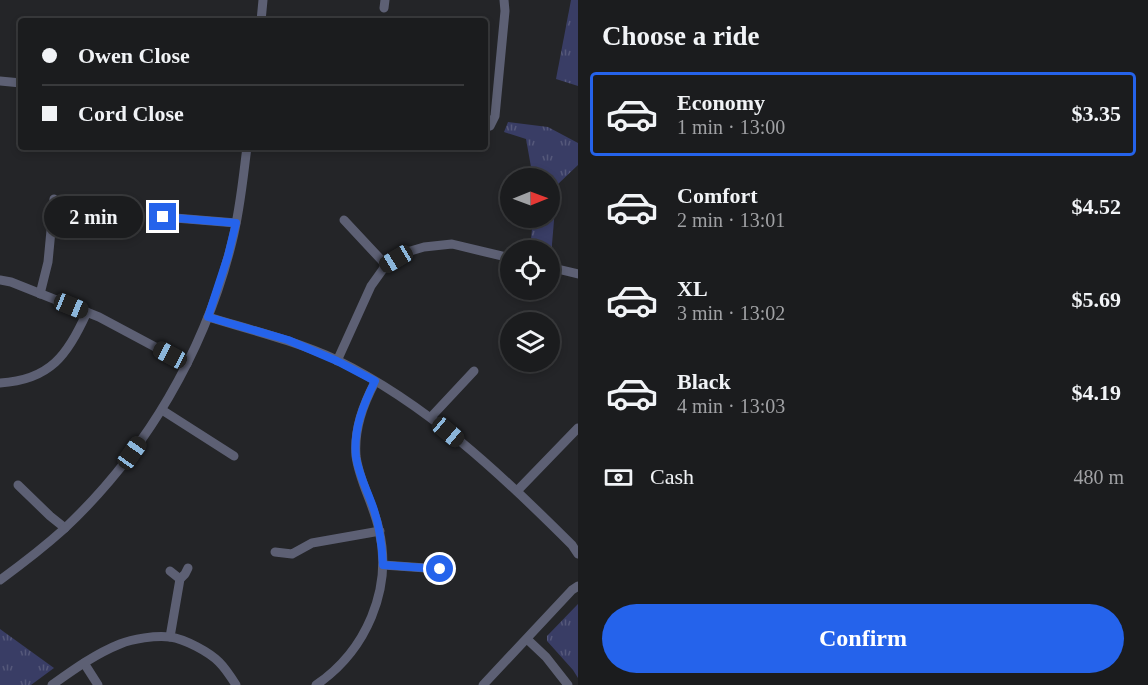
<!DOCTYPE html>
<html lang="en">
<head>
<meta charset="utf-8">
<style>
  :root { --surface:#1b1c1e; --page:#242527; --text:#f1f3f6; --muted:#a0a1a4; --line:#393a3c; --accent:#2563eb }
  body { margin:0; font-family:Georgia,serif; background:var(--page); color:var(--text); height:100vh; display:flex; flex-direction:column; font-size:22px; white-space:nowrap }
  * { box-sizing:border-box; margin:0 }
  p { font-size:20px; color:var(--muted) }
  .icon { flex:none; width:33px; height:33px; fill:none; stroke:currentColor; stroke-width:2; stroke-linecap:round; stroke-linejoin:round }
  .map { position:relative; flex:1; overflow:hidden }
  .drawer { display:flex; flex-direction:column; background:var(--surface); width:570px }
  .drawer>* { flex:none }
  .hud { position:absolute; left:18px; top:18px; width:470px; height:132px; border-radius:6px; box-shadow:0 3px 9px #0003,0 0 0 2px var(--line); display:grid; align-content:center; height:132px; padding:0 24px; background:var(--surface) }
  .needle { width:39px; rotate:89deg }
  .fabs { position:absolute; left:500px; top:168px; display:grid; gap:12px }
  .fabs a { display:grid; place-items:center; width:60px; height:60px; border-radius:50%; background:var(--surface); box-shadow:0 3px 9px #0003,0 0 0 2px var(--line); font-size:30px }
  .end { position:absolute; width:27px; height:27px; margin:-14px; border:8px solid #2563eb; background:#fff; box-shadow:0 0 0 3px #fff }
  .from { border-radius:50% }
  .bubble { position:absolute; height:42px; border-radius:21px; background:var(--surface); box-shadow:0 3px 9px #0003,0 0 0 2px var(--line); font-size:20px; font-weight:600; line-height:42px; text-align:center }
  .car { position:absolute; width:18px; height:36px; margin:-18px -9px; border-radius:8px; box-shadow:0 0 4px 2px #0007; background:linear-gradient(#222 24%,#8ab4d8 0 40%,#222 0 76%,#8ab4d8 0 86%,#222 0) }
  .hud b { display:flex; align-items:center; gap:21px; height:57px; font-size:22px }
  .hud b+b { border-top:2px solid var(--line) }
  .hud i { width:15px; height:15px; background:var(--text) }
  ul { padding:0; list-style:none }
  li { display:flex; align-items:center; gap:18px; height:84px; margin:0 12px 9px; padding:0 12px; border:3px solid transparent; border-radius:6px }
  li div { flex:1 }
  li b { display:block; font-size:22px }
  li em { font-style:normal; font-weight:600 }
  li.active { border-color:var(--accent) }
  li>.icon { width:54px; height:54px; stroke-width:1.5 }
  h2 { padding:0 24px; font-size:27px; line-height:72px }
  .pay { display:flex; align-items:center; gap:15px; height:66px; padding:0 24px; font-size:22px }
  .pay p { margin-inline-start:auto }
  .cta { display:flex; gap:12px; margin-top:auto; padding:12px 24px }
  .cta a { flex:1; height:69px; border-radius:36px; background:var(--accent); color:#fff; font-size:24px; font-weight:600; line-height:69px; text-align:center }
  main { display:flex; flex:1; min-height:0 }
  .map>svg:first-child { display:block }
  .park { fill:url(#park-tufts) }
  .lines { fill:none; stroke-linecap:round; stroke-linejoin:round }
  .minor { stroke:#5d6074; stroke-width:9 }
  .route { stroke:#2563eb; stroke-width:8 }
</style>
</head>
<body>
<main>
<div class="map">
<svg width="578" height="685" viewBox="0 0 578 685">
  <defs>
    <pattern id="park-tufts" width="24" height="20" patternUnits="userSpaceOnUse" patternTransform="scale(1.5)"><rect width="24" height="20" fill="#393d65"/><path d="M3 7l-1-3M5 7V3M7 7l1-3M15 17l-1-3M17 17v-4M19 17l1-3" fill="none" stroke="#55587a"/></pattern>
  </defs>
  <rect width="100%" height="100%" fill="#242528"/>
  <g class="park">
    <polygon points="571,0 578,0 578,86 556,79"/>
    <polygon points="508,122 548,127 578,143 578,165 557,185 551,256 549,256 549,250 530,250 533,218 549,218 549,178 533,178 526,139 504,132"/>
    <polygon points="578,604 578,678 573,670 547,641 547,636"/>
    <polygon points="0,629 54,668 31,685 0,685"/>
  </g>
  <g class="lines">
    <g class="minor">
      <polyline points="384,8 385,0"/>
      <polyline points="261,21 263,0"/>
      <polyline points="0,81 21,83"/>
      <polyline points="484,128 490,126 495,116 505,11 504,0"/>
      <polyline points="163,217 236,223"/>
      <polyline points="344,220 386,265"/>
      <polyline points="549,267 578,274"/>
      <polyline points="0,280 11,282 99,317 187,364"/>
      <polyline points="40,294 48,262 54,199"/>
      <path d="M208,317C251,330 296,341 337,360C427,404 502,475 572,545L578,554"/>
      <polyline points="337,361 371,286 386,265 407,252 424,247 452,244 510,258"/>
      <path d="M0,383C50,380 68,355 87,312"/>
      <polyline points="162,410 234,456"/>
      <polyline points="431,417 474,371"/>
      <polyline points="18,485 50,516 65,528"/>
      <polyline points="517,491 578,428"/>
      <polyline points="275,552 292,554 312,543 380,531"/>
      <polyline points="383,565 440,569 447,574"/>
      <polyline points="170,571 180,579"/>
      <path d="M0,580C22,564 44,547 64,529C146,452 205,351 232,242C240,211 243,178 247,147"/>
      <polyline points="170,637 180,579 185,574 188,568"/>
      <polyline points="527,639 546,657 568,685"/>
      <polyline points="84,663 98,685"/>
      <path d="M52,685C73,670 95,654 120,644C132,639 156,635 170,637C185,639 209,652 219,662C226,669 231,677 236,685"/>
      <path d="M316,685C366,651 393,589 379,530C374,505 359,481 356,456C354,429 363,405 375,382"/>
      <polyline points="483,685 572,590 578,586"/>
    </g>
  </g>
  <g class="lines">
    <path class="route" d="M163,217L236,223L228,256L208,317L288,340L337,361L375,381C363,405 353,430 356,457C359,476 368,492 374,510C380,528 382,546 383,565L440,569"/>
  </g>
</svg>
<div class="fabs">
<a><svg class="needle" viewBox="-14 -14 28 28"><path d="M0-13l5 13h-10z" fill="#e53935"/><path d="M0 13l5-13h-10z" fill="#a0a1a4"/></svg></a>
<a><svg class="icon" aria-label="locate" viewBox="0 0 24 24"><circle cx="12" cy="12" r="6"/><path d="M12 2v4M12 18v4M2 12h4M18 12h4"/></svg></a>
<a><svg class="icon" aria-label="layers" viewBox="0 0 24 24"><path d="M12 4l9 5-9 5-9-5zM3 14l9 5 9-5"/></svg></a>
</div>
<i class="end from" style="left:440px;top:569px"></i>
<i class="end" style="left:163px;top:217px"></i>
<div class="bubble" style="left:44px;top:196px;width:99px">2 min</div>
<i class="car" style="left:396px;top:259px;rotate:239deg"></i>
<i class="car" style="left:71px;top:306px;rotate:112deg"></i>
<i class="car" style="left:170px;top:355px;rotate:298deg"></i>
<i class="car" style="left:448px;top:432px;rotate:130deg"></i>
<i class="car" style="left:132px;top:453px;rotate:35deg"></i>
<div class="hud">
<b><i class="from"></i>Owen Close</b>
<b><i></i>Cord Close</b>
</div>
</div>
<section class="drawer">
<h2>Choose a ride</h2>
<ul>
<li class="active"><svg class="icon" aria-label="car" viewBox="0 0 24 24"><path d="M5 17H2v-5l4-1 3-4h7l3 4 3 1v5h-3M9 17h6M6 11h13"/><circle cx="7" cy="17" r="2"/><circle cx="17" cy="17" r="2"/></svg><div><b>Economy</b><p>1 min · 13:00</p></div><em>$3.35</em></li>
<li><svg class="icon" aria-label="car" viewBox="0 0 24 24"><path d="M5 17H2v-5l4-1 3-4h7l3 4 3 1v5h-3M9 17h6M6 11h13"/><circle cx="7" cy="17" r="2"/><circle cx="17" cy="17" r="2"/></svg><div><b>Comfort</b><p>2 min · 13:01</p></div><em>$4.52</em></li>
<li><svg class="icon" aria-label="car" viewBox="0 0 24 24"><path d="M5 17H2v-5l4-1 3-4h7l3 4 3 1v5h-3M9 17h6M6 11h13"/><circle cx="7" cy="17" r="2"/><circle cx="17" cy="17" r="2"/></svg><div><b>XL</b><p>3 min · 13:02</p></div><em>$5.69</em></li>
<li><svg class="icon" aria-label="car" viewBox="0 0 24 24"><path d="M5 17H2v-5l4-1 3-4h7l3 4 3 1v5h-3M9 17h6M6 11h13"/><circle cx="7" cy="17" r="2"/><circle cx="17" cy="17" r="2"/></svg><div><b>Black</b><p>4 min · 13:03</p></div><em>$4.19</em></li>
</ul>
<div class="pay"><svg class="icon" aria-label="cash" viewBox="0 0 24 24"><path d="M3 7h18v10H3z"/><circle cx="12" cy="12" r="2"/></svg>Cash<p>480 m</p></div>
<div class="cta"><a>Confirm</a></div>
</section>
</main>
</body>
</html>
